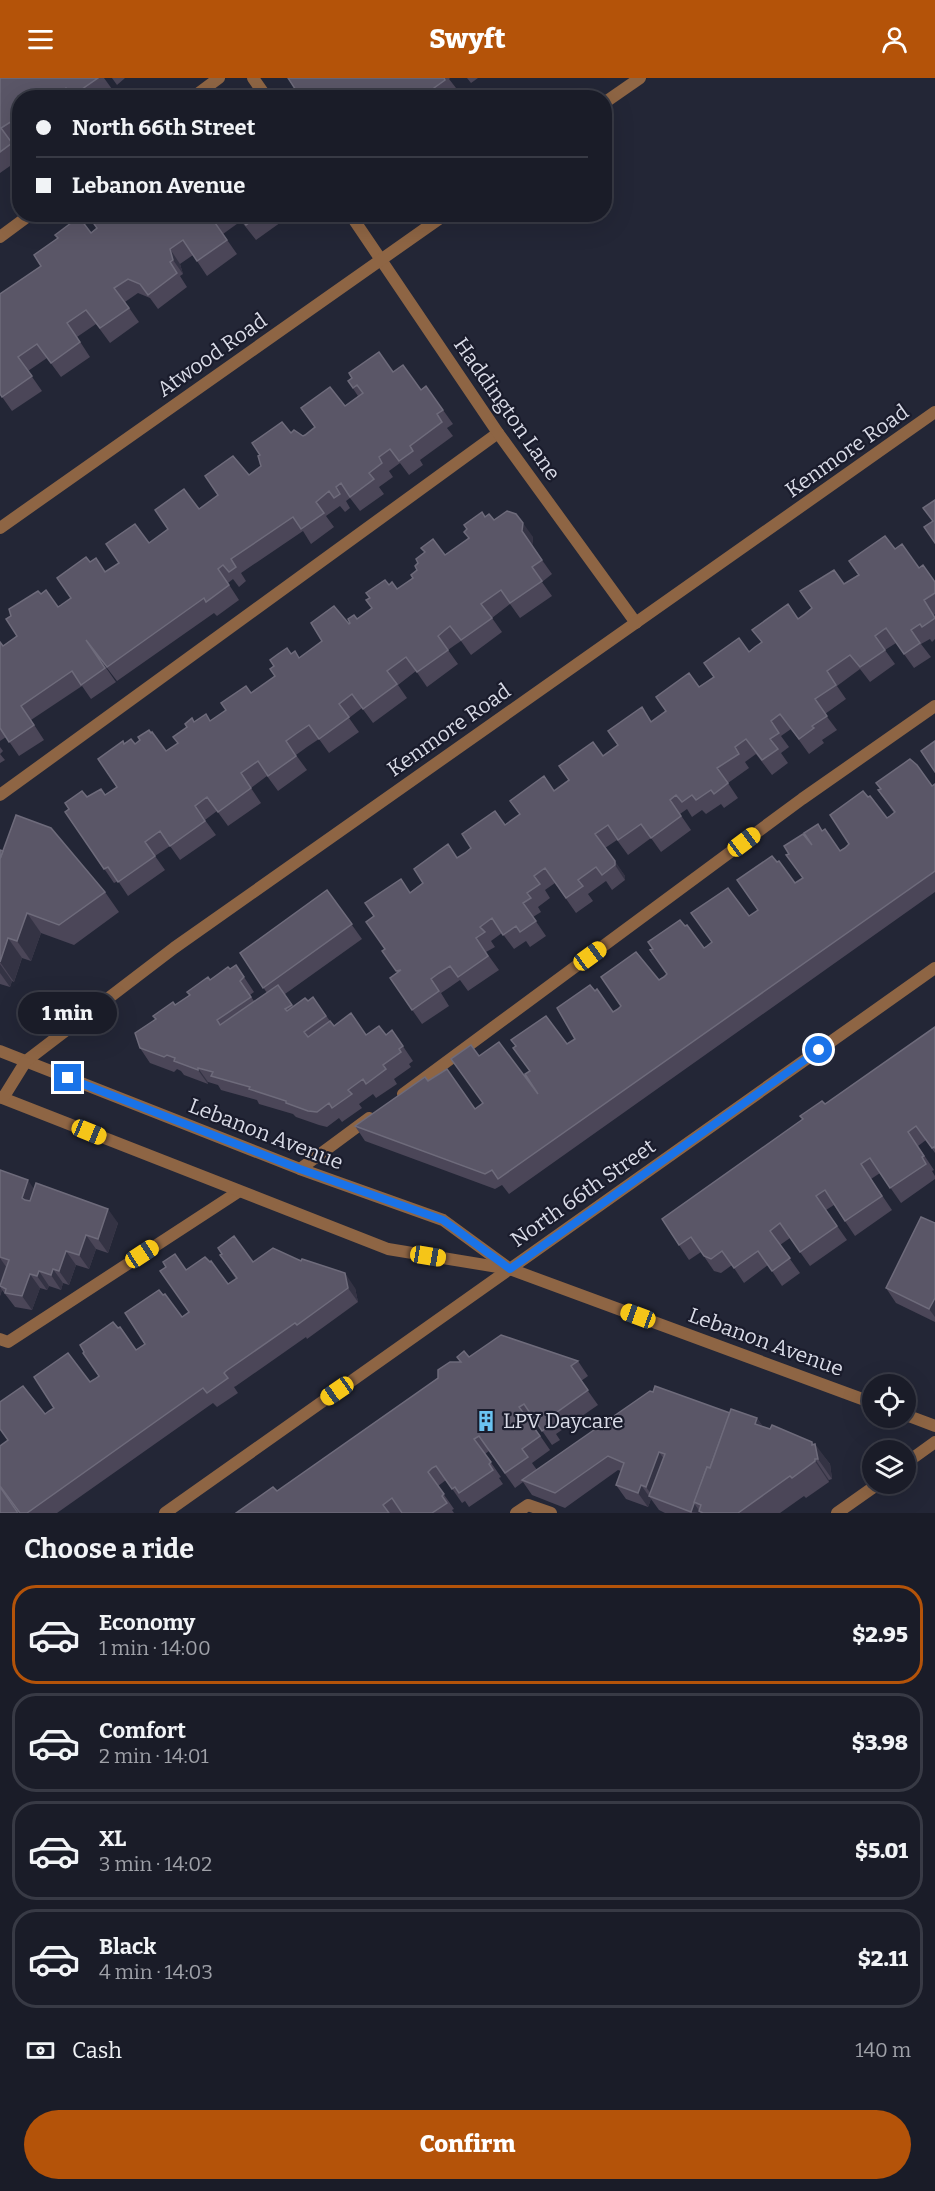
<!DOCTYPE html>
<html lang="en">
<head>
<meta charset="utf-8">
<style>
  :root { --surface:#1a1c28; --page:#272934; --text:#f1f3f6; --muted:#9fa1a8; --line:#383a45; --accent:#b45309 }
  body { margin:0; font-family:Bitter,serif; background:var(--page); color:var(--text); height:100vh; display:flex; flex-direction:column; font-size:22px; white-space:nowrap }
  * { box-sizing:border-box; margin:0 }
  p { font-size:20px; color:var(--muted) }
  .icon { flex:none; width:33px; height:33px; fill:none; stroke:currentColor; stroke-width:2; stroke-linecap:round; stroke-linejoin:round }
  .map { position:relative; height:1435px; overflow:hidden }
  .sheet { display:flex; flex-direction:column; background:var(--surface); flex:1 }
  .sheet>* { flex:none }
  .hud { position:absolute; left:12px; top:12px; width:600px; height:132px; border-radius:24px; box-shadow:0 6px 24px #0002,0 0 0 2px var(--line); display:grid; align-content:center; height:132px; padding:0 24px; background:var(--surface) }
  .tools { position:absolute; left:862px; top:1296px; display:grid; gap:12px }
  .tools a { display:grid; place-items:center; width:54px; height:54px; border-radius:50%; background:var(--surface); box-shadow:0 6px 24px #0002,0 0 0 2px var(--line); font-size:30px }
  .end { position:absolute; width:27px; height:27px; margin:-14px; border:8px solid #1a73e8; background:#fff; box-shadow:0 0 0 3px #fff }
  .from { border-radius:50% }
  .bubble { position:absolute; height:42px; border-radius:21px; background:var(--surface); box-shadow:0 6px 24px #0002,0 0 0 2px var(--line); font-size:20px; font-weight:800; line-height:42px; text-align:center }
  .car { position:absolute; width:18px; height:36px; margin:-18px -9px; border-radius:8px; box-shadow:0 0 4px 2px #0007; background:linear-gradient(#f5c518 24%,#345 0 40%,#f5c518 0 76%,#345 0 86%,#f5c518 0) }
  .hud b { display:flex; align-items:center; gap:21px; height:57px; font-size:22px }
  .hud b+b { border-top:2px solid var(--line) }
  .hud i { width:15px; height:15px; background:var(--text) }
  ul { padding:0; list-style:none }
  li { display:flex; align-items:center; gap:18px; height:99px; margin:0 12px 9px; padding:0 12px; border:3px solid var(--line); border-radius:24px }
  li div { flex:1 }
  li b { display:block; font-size:22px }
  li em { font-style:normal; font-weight:800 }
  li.selected { border-color:var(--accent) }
  li>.icon { width:54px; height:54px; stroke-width:1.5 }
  h2 { padding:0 24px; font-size:27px; line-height:72px }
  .pay { display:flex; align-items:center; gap:15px; height:66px; padding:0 24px; font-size:22px }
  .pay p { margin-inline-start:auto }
  .button { display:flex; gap:12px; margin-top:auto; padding:12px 24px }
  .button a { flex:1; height:69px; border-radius:36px; background:var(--accent); color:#fff; font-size:24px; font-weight:800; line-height:69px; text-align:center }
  header { display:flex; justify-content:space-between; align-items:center; height:78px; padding:0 24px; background:var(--accent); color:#fff; font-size:27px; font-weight:800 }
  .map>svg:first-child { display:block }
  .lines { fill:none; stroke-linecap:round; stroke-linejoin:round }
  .lane { stroke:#8e6544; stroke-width:12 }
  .street { stroke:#8e6544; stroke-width:12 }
  .wall { fill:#4b4658 }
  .shaded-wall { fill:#343344 }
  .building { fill:#5a5667; stroke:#6e6b7b; stroke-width:1.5 }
  .route { stroke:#1a73e8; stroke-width:8 }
  .labels { text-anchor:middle; stroke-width:4.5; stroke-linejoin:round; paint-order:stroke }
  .street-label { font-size:21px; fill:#d9dbe7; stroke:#1a1c2c }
  .poi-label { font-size:21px; fill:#d9dbe7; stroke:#1a1c2c; text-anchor:start }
</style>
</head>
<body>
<header><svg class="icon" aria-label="menu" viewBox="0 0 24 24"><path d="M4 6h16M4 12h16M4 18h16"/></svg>Swyft<svg class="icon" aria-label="person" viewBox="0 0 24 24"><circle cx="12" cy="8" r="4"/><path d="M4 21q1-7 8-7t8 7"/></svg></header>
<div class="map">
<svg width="935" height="1435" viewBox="0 0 935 1435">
  <rect width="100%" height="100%" fill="#232636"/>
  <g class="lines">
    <g class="lane">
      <polyline points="192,20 219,0"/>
      <polyline points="0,159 31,136"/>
      <polyline points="0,717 498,355"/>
      <polyline points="403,1016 802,721 935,628"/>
      <polyline points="300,1091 369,1040"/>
      <polyline points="0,1261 8,1264 238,1114"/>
      <polyline points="516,1435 528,1427 551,1435"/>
    </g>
    <g class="street">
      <polyline points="253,0 267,20"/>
      <polyline points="604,25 640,0"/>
      <polyline points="350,136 498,355 636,545"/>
      <polyline points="0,450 446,136"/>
      <polyline points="0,973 300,1091 443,1142 506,1188"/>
      <polyline points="0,1019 388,1171 510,1191 873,1325"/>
      <polyline points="3,1020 26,983 174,870 935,334"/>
      <polyline points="906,1337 935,1348"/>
      <polyline points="906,1385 935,1364"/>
      <polyline points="165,1435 935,890"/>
      <polyline points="837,1435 878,1406"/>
    </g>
  </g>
  <g class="wall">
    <polygon points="0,0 104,0 112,11 100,20 20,20 20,59 11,64 20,76 20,81 0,95"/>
    <polygon points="112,0 125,0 117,7"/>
    <polygon points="288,0 450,0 449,1 456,10 453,13 455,16 450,20 301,20"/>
    <polygon points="467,0 478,0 471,5"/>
    <polygon points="118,136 280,136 284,142 256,162 241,143 223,156 237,176 207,198 193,177 180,186 183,196 180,198 187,209 158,231 150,220 138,215 125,224 139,244 110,265 96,246 77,259 90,279 61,299 47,280 28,293 42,313 12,333 0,316 0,216"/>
    <polygon points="394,294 421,312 426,308 453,346 447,350 453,358 420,382 423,387 409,397 400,385 389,393 393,399 379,409 384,416 360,433 350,420 346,423 350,430 345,434 340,428 326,438 334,449 311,466 303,453 241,495 246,503 239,509 233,501 228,505 239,522 217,538 214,535 117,603 97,577 116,604 91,621 82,608 31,642 44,662 19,678 6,659 0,663 0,564 3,568 17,558 41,516 58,529 71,520 90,484 106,494 249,397 261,388 291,355 303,358 315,350 301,330 345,328 358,318 348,303"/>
    <polygon points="485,439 533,459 532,468 552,496 542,504 552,518 520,540 510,526 492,540 502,554 471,577 461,563 455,567 448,572 458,586 427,609 416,593 398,607 407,620 373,645 362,630 349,640 359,654 329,675 319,661 307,669 296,677 307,692 278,713 267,698 251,710 261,725 228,748 217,733 205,742 216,757 180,782 170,768 155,778 165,792 128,818 118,803 114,805 65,734 87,719 105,717 117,709 124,666 135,666 166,673 178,666 192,640 195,644 206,636 210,643 275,598 291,576 299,580 372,530 389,507 397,511 469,460"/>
    <polygon points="895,471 935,504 935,536 934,537 935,539 935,561 932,564 930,561 921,566 931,579 914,590 896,565 885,572 895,586 870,604 860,591 837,608 846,621 825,636 837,652 822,662 824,665 809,676 791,651 781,658 789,669 781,675 788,685 772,697 756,676 745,684 749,690 728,705 738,720 724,730 721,726 706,736 702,732 692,739 687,731 680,736 691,752 661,774 651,760 628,777 617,762 605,770 625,798 625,802 612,812 606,803 588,816 593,823 576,835 555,805 545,812 550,820 538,829 541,834 533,839 546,858 530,869 526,863 514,871 502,855 491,863 495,869 486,874 499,892 468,913 460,902 450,909 441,915 449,928 422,946 390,900 397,894 382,873 385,871 374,838 410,814 762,564 752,552 798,540 844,506"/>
    <polygon points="0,669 3,673 0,676 5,682 0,685"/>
    <polygon points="935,706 935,814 509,1116 502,1107 495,1111 365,1063 355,1048 428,1003 475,1031 482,1026 479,978 538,1016 567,966 667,896 685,848 704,870 803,800 812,767 822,753 840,773 849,766 868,719 887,740 894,735 878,712 932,708"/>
    <polygon points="0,772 105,814 119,834 74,867 41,855 31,883 22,880 14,904 12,903 10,909 0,906"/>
    <polygon points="327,812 362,861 285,916 293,928 308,923 313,919 330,943 334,948 366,957 386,957 392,952 413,983 409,986 411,989 394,1001 397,1006 376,1020 373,1016 359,1026 362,1030 342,1044 339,1040 327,1049 319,1047 296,1039 293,1036 259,1026 257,1022 221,1012 218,1007 208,1004 208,1006 184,997 181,993 177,991 174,994 150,985 140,970 156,941 210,902 236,887 254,914 250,917 254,923 267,915 240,875"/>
    <polygon points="935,949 935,1075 926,1062 918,1068 934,1092 932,1093 935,1098 935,1101 901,1125 880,1095 871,1101 892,1132 855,1158 834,1127 826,1132 847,1162 810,1188 790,1160 780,1167 800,1195 782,1208 768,1187 744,1205 732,1187 721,1195 714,1193 701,1174 689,1182 679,1167 825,1026"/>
    <polygon points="0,1092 34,1111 118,1145 108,1175 96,1171 89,1191 76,1187 69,1207 63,1205 61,1212 49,1208 47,1212 40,1210 32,1232 15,1229 2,1212 0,1218"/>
    <polygon points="935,1144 935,1244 896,1225 886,1210"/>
    <polygon points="220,1177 253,1184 355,1210 358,1224 307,1261 306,1259 236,1308 234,1309 238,1315 217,1329 213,1325 57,1435 19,1435 6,1417 0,1435 0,1368 145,1266 163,1217 182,1239 189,1234 186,1192 228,1206 236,1201"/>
    <polygon points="469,1279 578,1283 588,1298 581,1303 598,1327 556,1356 560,1362 552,1367 534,1341 530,1343 550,1372 532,1385 537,1392 730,1335 757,1340 763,1349 812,1364 830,1386 832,1401 829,1402 829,1404 806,1420 804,1418 780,1435 665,1435 659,1432 651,1421 648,1429 626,1421 616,1407 621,1393 618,1392 565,1430 532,1417 523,1404 515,1410 489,1373 485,1376 501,1399 499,1400 503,1406 469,1429 465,1423 462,1425 446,1402 438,1408 454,1431 452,1432 454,1435 236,1435 277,1413 461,1284"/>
  </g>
  <g class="shaded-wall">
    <polygon points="170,171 180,186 183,196 173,182"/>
    <polygon points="523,445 533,459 532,468 552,496 522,453"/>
    <polygon points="615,783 625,798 625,802 615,787"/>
    <polygon points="27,835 41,855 31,883 17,863"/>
    <polygon points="8,860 22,880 14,904 0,884"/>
    <polygon points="0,886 12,903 10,909 0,895"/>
    <polygon points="198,990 208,1004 208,1006 198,992"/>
    <polygon points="28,1102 38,1117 32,1134 22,1120"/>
    <polygon points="108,1131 118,1145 108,1175 98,1161"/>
    <polygon points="86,1157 96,1171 89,1191 79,1177"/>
    <polygon points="66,1173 76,1187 69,1207 59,1193"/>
    <polygon points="0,1180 9,1193 0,1208"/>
    <polygon points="53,1191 63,1205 61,1212 51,1197"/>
    <polygon points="39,1193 49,1208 47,1212 37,1198"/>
    <polygon points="345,1195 355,1210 358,1224 348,1210"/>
    <polygon points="30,1196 40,1210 32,1232 22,1218"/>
    <polygon points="0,1208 2,1212 0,1218"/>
    <polygon points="935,1220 935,1239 929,1231"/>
    <polygon points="757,1340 771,1361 755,1346"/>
    <polygon points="812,1364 816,1371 815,1366 830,1386 832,1401 818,1381"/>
    <polygon points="659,1374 669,1388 654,1420 646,1409"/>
    <polygon points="815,1381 829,1402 829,1404 815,1383"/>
    <polygon points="641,1407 651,1421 648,1429 638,1415"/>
    <polygon points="694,1425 700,1434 699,1433 700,1435 691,1434"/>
  </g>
  <g class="building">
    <polygon points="0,0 98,0 72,18 66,10 52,20 20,20 20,38 1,50 12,65 0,74"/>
    <polygon points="288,0 444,0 445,2 420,20 397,20 396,17 393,20 301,20"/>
    <polygon points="87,136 112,136 114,139 118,136 220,136 213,142 227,162 197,183 183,162 170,171 173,182 170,184 177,195 148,217 140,206 128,201 114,210 129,230 100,250 86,232 67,245 80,264 51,285 37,266 18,279 32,298 2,319 0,316 0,216 41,188 34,177 58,160 55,157 79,139 91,155 97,150"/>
    <polygon points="237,136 261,136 246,147"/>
    <polygon points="379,274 393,294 403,287 421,312 426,308 443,332 437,336 442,344 410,368 413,373 399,383 390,371 379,379 382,385 369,395 374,401 350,419 341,405 336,409 340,416 334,420 329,413 316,424 324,435 301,451 293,439 231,481 236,489 229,494 223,487 218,491 229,507 206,524 204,520 107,589 86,562 105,590 81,607 72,593 21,628 34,647 9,664 0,650 0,564 3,568 17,558 6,541 11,538 9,531 38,513 41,516 46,512 58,529 61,527 71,520 57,500 86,479 90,484 96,480 105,494 119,485 106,466 135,446 149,465 168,451 155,432 184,411 199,431 218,417 205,398 233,378 249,397 261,388 258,378 260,377 252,365 282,344 291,355 294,352 303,358 305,357 315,349 301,330 330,309 345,328 363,315 357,307 353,310 348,303 352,300 349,295"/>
    <polygon points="935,422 935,465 924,449 933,443 923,430"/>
    <polygon points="507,433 516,436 523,445 522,453 542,482 532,489 542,503 510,525 501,512 481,526 492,540 461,562 450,548 445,552 438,558 448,572 417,594 406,579 387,593 397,606 363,631 352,616 339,626 349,639 319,661 309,647 297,655 286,663 296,678 268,698 258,683 241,695 251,710 218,734 207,719 195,728 205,743 170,768 160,753 145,764 155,778 118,804 108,789 104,791 65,734 69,731 65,725 82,713 87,719 101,711 105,717 117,709 98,681 123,663 124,666 131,661 135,666 140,662 138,659 149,652 151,655 152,654 166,673 178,665 173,659 187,649 185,646 192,640 194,644 206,636 210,643 226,632 221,625 246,608 251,615 275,598 270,591 274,588 270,582 278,576 287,570 291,576 295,573 299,580 322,563 311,545 334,528 349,546 350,545 348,541 354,537 357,541 372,530 366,522 370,520 366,515 376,508 385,502 389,507 392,504 397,511 413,500 411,497 417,492 415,488 418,485 416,481 425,474 421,470 433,461 445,477 469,460 464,454 467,451 464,447 482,434 485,439 489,436 494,442"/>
    <polygon points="885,458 895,471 902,466 919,490 923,487 935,504 935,515 924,522 935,540 922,549 920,546 911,552 920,565 904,576 886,550 875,558 885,572 860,589 850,577 827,593 836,607 815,621 827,638 812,648 814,650 799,661 780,636 771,643 779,655 770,661 778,671 762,682 746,661 735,669 739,676 717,690 728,705 714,716 711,712 696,722 692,717 682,724 676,717 670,722 681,738 651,760 641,746 618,762 608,747 595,756 615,783 615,787 602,797 596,789 578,802 583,808 566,820 545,790 534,798 540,806 527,815 531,820 523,825 536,843 520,854 516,848 503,857 492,840 480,849 485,854 476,860 488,878 458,899 450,888 439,895 431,901 439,913 412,932 390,900 401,892 396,893 382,873 385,871 366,844 374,838 365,825 401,801 410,815 423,805 414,791 448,766 457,780 465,775 471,770 462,756 495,733 505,747 520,736 510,723 544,698 554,713 569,702 559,688 593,664 603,678 618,667 608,653 642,629 651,644 666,633 656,619 689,595 699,609 714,599 704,585 739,560 749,574 755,569 762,564 752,552 788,526 798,541 805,536 812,530 800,513 834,492 844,506 859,497 849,483"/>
    <polygon points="935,663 935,694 921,673"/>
    <polygon points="910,681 917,687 932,708 935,706 935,793 498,1101 492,1092 485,1096 355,1048 425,999 428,1003 447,991 475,1031 483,1025 451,981 471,967 479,978 499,964 538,1016 525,996 530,993 513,970 516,968 511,962 546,938 567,966 575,961 557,930 590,907 595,913 597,911 613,934 618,931 621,928 601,899 636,874 659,902 664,899 667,896 650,872 653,871 648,864 680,842 685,848 687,847 704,870 707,868 712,864 691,835 728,810 749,838 758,832 737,802 772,778 777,784 779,783 795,805 803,800 786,777 789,776 784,768 803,756 812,767 804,755 818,746 822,753 825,751 840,773 845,770 849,766 830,737 863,713 868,719 870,718 887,740 890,738 895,734 878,712 881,711 876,705"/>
    <polygon points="16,737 51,750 105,814 59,847 27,835 17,863 8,860 0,884 0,781"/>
    <polygon points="0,772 3,773 0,781"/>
    <polygon points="327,812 352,846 263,910 240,875"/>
    <polygon points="236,887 244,899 240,903 251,919 217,942 220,947 278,907 292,927 285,931 287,933 305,920 308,923 313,919 326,938 304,954 308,959 330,943 334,948 351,935 366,957 379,948 386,957 392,952 403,968 399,971 401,974 383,987 386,991 366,1006 363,1001 348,1012 352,1016 332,1030 329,1025 317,1034 308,1033 286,1025 286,1023 249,1011 250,1009 211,998 213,994 198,990 198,992 174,983 175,980 167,977 164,979 140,970 135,955 156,941 153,938 173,924 175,927 190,917 187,914 208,899 210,902 228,889 230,891"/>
    <polygon points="935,949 935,1070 934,1069 932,1070 916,1048 908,1054 924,1078 922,1079 926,1086 890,1110 870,1080 861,1086 882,1118 845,1143 825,1112 816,1118 837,1148 800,1174 780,1145 770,1153 790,1180 772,1193 758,1173 734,1190 722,1173 711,1181 704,1178 691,1159 679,1167 662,1141 803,1041 800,1038 822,1023 825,1026"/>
    <polygon points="0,1092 28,1102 22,1120 25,1122 30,1123 36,1105 108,1131 98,1161 86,1157 79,1177 66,1173 59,1193 53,1191 51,1197 39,1193 37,1198 30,1196 22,1218 5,1215 6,1211 0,1208 9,1182 0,1179"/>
    <polygon points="921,1139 935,1145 935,1144 935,1220 929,1231 886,1210"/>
    <polygon points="234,1158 253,1184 273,1170 301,1183 302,1181 345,1195 348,1210 297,1247 295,1245 226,1293 224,1295 228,1300 207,1315 203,1310 27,1435 20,1435 0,1408 0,1368 8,1362 0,1351 0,1324 23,1308 45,1336 49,1333 54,1330 34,1299 68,1275 90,1304 95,1301 99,1298 83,1275 84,1274 80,1267 113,1244 118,1250 120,1249 136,1272 145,1266 125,1235 159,1212 163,1217 165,1216 182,1239 189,1234 160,1193 166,1189 163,1184 175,1176 186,1192 205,1179 210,1184 211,1183 228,1206 237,1200 220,1177 222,1176 218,1170"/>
    <polygon points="501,1257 578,1283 571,1288 588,1312 546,1342 550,1347 542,1353 524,1326 519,1329 540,1358 522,1371 528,1379 505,1395 479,1358 474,1361 491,1384 489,1386 493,1392 459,1415 455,1409 452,1411 436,1388 432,1390 428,1394 444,1416 442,1418 447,1425 432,1435 402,1435 392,1420 383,1427 389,1435 236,1435 273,1409 277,1413 438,1300 438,1292 450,1284 461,1284 457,1279 464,1273 469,1279"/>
    <polygon points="655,1308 730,1335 710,1390 707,1389 691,1434 649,1418 665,1376 659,1374 646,1409 641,1407 638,1415 616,1407 624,1385 608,1378 555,1415 522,1402 650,1313 653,1314"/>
    <polygon points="731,1331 757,1340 755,1346 770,1351 772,1347 812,1364 812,1367 815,1366 818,1381 815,1381 815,1383 792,1400 790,1398 738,1435 703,1435 699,1433 701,1427 694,1424 707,1389 710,1390"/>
    <polygon points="0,1409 18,1435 0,1435"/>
  </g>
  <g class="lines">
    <polyline class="route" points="68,1000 300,1091 443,1142 510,1191 819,972"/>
  </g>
  <defs>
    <symbol id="building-bare" viewBox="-9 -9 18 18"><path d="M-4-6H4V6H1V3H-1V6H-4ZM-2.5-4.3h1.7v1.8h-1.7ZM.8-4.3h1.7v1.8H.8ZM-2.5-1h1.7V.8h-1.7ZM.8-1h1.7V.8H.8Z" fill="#6ac3f1" stroke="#1a1c2c" stroke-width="2.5" paint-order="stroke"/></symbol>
  </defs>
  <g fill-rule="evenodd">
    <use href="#building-bare" x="471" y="1328" width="30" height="30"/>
  </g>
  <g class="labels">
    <g class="street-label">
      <text transform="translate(212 277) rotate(-35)" y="7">Atwood Road</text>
      <text transform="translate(507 331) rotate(55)" y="7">Haddington Lane</text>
      <text transform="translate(847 373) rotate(-35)" y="7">Kenmore Road</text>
      <text transform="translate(449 652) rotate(-35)" y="7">Kenmore Road</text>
      <text transform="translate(266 1056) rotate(21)" y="7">Lebanon Avenue</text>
      <text transform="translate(583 1115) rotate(-35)" y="7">North 66th Street</text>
      <text transform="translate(766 1264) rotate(20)" y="7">Lebanon Avenue</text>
    </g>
    <g class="poi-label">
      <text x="503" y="1350">LPV Daycare</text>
    </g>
  </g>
</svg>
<div class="tools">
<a><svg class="icon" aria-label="locate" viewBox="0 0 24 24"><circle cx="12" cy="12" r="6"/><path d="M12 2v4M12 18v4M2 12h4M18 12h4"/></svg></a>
<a><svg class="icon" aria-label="layers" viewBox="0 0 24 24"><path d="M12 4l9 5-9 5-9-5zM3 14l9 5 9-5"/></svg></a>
</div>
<i class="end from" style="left:819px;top:972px"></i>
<i class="end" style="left:68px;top:1000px"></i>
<div class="bubble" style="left:18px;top:914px;width:99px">1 min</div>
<i class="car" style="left:744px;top:764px;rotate:53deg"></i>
<i class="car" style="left:590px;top:878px;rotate:54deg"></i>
<i class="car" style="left:89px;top:1054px;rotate:112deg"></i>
<i class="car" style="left:142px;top:1176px;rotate:57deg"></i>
<i class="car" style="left:428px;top:1178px;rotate:99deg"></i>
<i class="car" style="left:638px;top:1238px;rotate:290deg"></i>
<i class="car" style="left:337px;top:1313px;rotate:235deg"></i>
<div class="hud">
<b><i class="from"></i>North 66th Street</b>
<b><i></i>Lebanon Avenue</b>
</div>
</div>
<section class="sheet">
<h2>Choose a ride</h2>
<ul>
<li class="selected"><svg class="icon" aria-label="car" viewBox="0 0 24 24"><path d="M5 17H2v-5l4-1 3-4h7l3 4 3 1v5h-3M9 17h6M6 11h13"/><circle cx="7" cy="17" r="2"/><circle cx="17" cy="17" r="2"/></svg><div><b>Economy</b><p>1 min · 14:00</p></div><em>$2.95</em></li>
<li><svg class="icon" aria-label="car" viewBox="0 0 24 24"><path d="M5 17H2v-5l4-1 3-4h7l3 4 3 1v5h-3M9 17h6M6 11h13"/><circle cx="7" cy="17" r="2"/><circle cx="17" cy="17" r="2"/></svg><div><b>Comfort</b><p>2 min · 14:01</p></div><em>$3.98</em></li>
<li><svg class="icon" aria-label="car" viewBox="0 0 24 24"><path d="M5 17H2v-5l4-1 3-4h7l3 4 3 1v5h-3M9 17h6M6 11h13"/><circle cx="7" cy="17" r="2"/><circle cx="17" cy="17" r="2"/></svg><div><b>XL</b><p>3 min · 14:02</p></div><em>$5.01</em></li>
<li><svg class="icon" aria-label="car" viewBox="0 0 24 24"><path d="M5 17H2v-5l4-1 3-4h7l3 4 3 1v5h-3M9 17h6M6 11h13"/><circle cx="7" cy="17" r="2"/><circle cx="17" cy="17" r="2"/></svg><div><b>Black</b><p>4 min · 14:03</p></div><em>$2.11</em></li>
</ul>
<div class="pay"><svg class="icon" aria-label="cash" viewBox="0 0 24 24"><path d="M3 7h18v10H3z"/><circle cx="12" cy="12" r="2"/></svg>Cash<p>140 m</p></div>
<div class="button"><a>Confirm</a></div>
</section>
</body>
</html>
